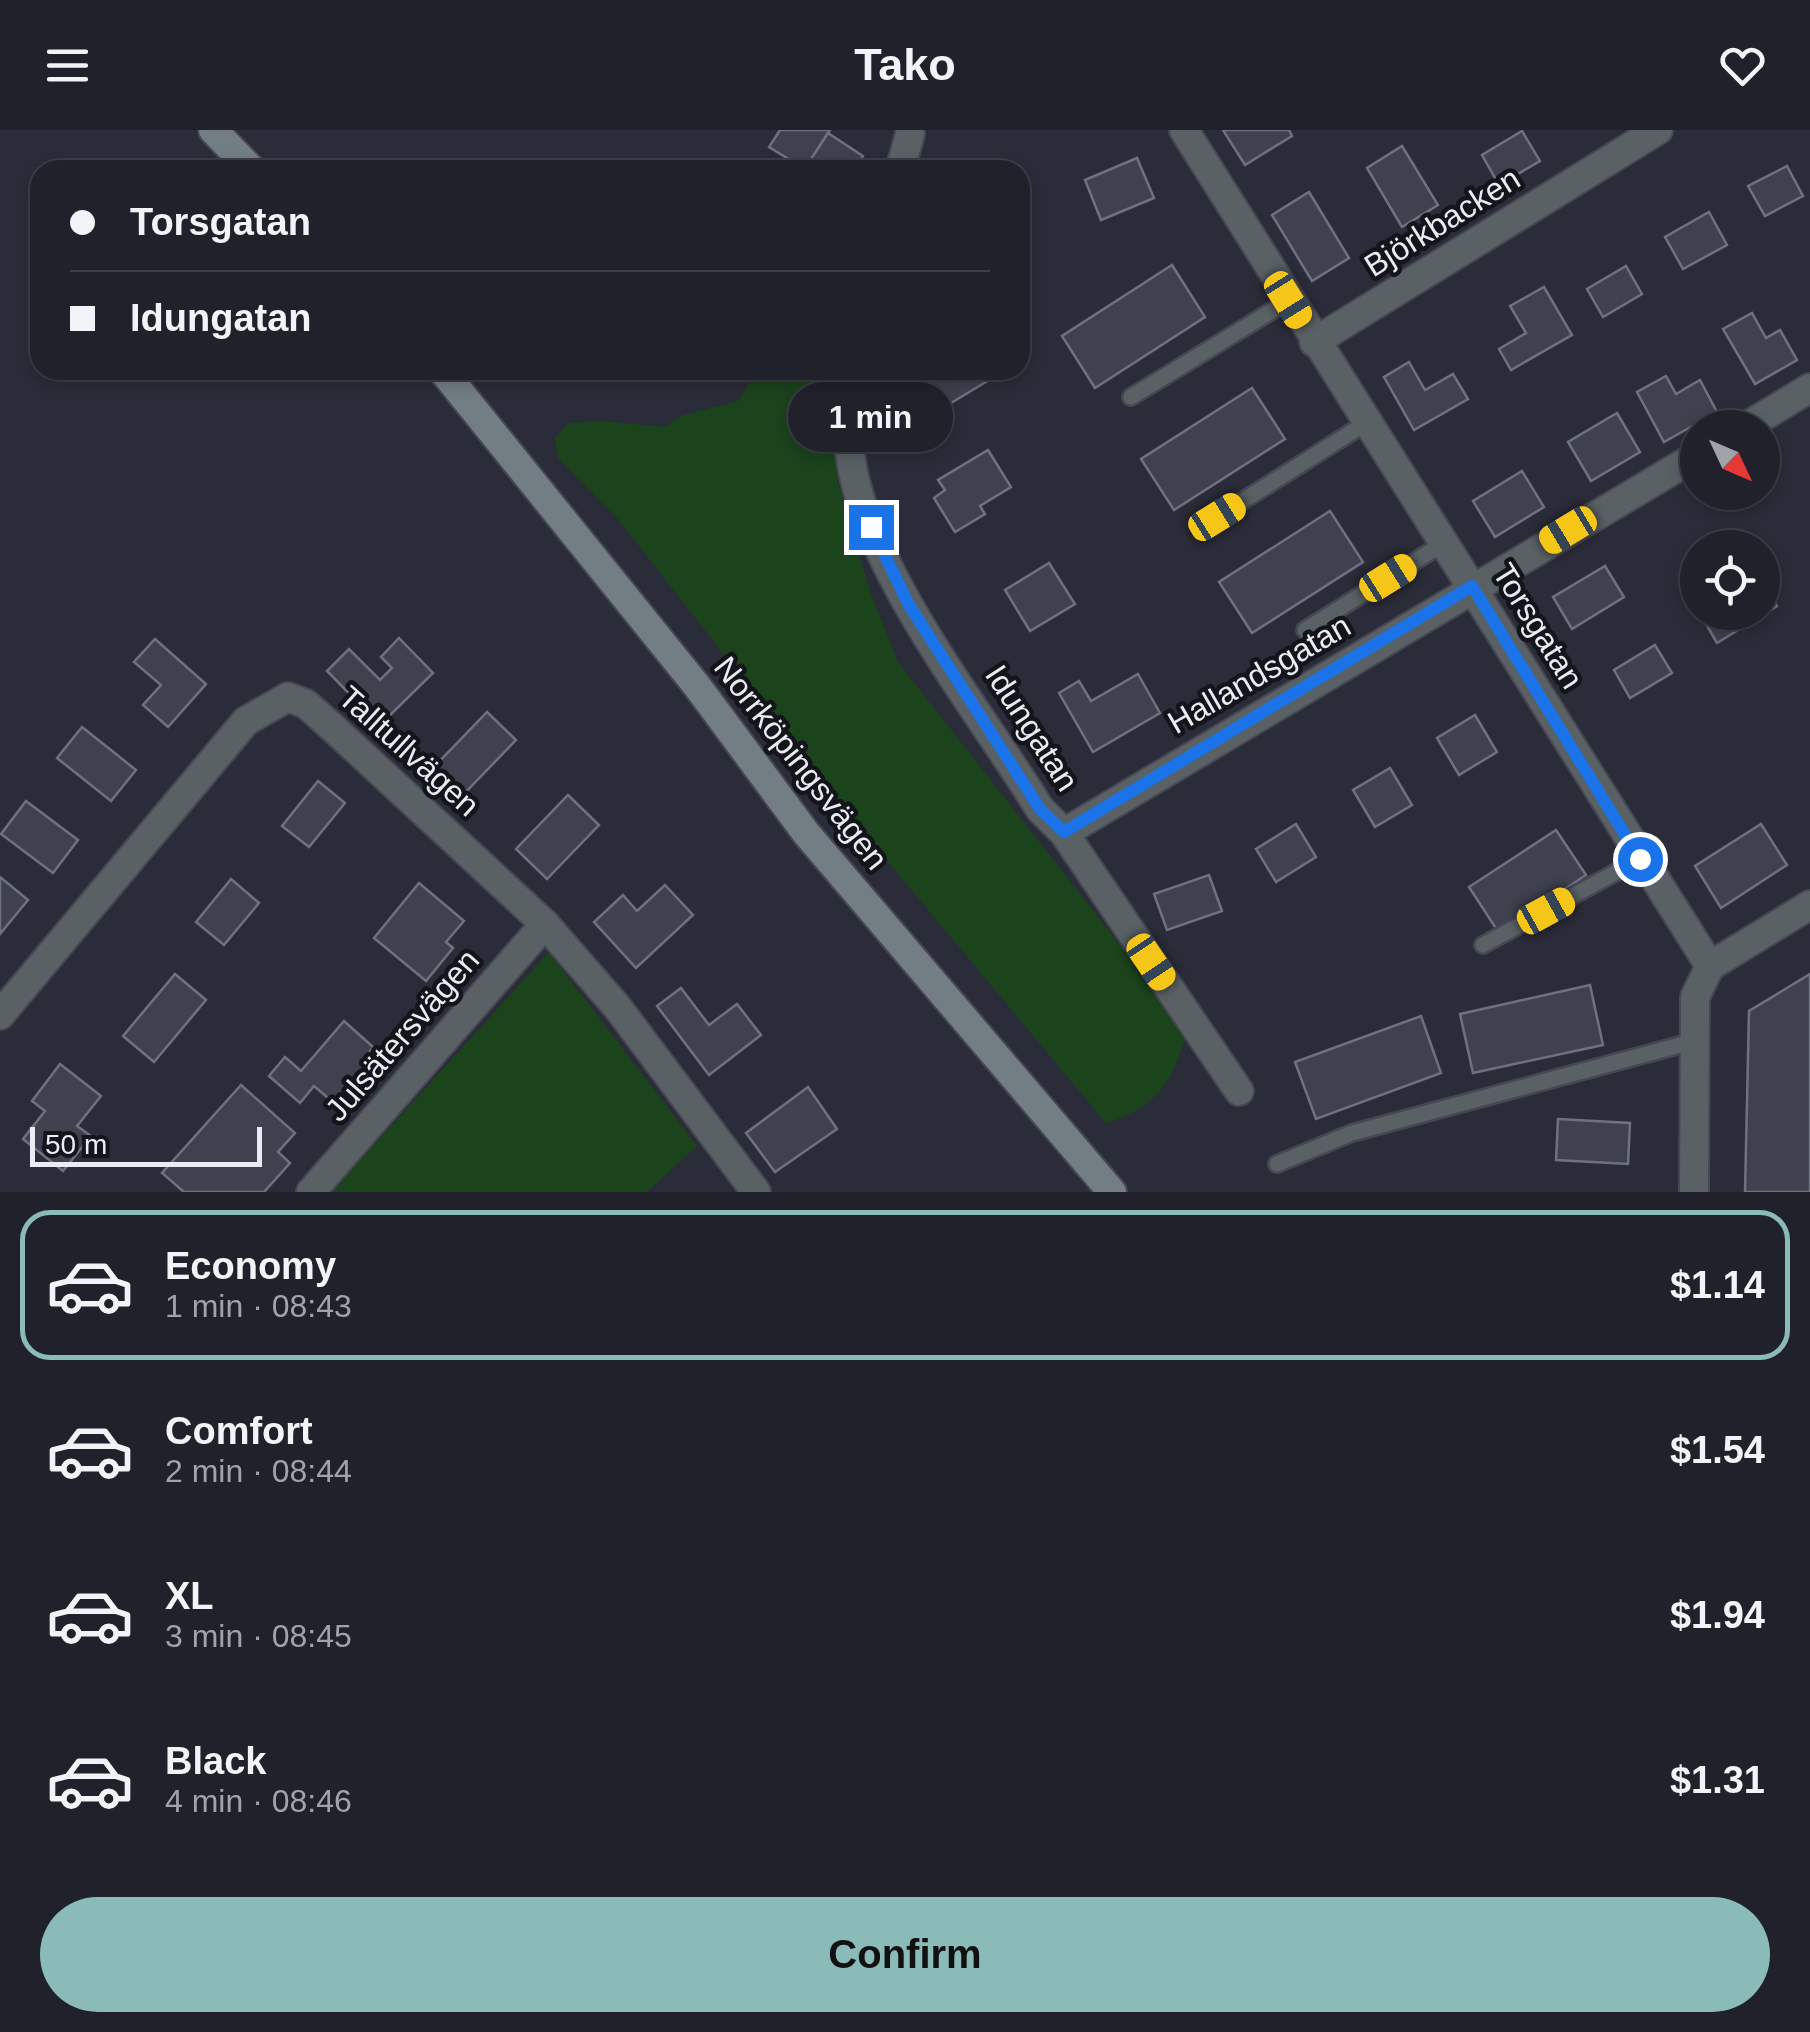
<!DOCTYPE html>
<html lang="en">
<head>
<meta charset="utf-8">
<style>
  :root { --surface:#20212b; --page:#2d2e37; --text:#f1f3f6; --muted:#a2a3a9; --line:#3d3e47; --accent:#8bbbb9 }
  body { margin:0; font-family:Helvetica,sans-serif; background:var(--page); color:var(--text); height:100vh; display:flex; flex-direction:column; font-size:38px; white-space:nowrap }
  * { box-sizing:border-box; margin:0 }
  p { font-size:32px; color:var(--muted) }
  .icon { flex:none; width:55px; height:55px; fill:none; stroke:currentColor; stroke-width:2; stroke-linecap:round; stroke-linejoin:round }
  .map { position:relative; height:1062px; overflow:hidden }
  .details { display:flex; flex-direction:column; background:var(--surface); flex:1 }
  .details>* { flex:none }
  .guide { position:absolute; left:30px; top:30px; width:1000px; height:220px; border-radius:30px; box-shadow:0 5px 15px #0003,0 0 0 2px var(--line); display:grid; align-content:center; height:220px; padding:0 40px; background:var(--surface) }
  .needle { width:65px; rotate:134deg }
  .tools { position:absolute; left:1680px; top:280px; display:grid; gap:20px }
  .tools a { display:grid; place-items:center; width:100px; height:100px; border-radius:50%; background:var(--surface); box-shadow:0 5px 15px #0003,0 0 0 2px var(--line); font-size:50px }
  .scale { position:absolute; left:30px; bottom:25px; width:232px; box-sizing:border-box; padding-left:10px; border:5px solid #eaebf4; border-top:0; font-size:28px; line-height:35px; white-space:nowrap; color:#eaebf4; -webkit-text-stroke:8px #14151b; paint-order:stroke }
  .end { position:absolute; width:45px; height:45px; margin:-22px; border:12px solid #1a73e8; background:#fff; box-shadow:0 0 0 5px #fff }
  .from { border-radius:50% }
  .bubble { position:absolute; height:70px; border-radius:35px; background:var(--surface); box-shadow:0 5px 15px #0003,0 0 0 2px var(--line); font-size:32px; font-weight:600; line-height:70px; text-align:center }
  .car { position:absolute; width:30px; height:60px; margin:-30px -15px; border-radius:12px; box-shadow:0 0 8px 2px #0007; background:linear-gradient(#f5c518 24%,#345 0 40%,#f5c518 0 76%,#345 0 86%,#f5c518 0) }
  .guide b { display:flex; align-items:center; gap:35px; height:95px; font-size:38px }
  .guide b+b { border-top:2px solid var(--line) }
  .guide i { width:25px; height:25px; background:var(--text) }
  ul { padding:18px 0 0; list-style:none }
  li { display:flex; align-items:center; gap:30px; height:150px; margin:0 20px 15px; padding:0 20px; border:5px solid transparent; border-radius:30px }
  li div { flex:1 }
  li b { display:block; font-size:38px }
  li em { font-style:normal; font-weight:600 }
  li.current { border-color:var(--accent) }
  li>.icon { width:90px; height:90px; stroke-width:1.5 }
  .button { display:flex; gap:20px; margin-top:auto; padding:20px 40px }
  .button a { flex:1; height:115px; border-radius:60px; background:var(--accent); color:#111; font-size:40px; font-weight:600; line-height:115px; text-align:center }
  header { display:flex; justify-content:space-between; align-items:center; height:130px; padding:0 40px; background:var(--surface); font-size:45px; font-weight:600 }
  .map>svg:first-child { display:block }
  .green { fill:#1b431c }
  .building { fill:#3f414f; stroke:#6e717f; stroke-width:2.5 }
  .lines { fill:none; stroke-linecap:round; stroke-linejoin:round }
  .service-casing { stroke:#464753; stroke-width:20 }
  .minor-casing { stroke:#464753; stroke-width:32 }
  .secondary-casing { stroke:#464753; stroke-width:32 }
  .service { stroke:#5a6165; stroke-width:15 }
  .minor { stroke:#5a6165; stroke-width:28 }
  .secondary { stroke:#737e84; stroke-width:28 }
  .route { stroke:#1a73e8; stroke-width:12 }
  .labels { text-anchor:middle; stroke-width:9; stroke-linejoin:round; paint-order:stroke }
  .street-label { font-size:32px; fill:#eaebf4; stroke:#14151b }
</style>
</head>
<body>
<header><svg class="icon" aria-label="menu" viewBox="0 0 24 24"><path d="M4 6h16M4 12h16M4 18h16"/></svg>Tako<svg class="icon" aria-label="heart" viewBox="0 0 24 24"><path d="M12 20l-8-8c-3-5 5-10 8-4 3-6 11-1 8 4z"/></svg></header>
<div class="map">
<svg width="1810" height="1062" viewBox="0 0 1810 1062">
  <rect width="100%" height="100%" fill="#2b2c39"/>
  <g class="green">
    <path d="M758,240H836L837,349L870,461L898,532L1187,900C1174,951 1158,977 1106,993L858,696L617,388L558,328L555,307L569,293L600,291L665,297L680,286L738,271Z"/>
    <polygon points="549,822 697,1016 647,1062 331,1062"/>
  </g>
  <g class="building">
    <polygon points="780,0 830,0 805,39 769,17"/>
    <polygon points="1223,0 1289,0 1292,6 1245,35"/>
    <polygon points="1522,1 1540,31 1499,55 1482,25"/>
    <polygon points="828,3 863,26 854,40 804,40"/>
    <polygon points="1402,16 1438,75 1402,97 1367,38"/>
    <polygon points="1137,28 1154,68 1101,90 1085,50"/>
    <polygon points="1787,36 1803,66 1765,86 1748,56"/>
    <polygon points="1309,62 1349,128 1312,151 1272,85"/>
    <polygon points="1709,82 1727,115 1683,139 1665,107"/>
    <polygon points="1172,135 1205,187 1095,258 1062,206"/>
    <polygon points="1626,136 1642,164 1603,187 1587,159"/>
    <polygon points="1544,157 1572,205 1511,240 1499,219 1526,203 1510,176"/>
    <polygon points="1752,183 1766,208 1780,200 1797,230 1755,254 1723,199"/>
    <polygon points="1409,232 1425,260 1453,244 1468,269 1414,300 1384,247"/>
    <polygon points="911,240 983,240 989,250 936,282"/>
    <polygon points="1666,246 1676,264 1700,250 1717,282 1664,312 1637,262"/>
    <polygon points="1252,258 1285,309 1174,380 1141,329"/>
    <polygon points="1617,283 1640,322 1591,351 1568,312"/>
    <polygon points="988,320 1011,357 980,376 985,384 955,402 934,368 945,360 938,350"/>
    <polygon points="1522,341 1544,377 1495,407 1473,371"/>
    <polygon points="1330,381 1363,432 1252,503 1219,452"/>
    <polygon points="1049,433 1075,474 1030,501 1005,460"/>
    <polygon points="1605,436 1624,467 1572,499 1553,467"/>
    <polygon points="1762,452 1777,476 1717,513 1699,482 1762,482"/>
    <polygon points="399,508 433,543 380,595 327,541 349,519 380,550 392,538 381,527"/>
    <polygon points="155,509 206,554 168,597 143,575 161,555 134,532"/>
    <polygon points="1655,515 1672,543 1630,568 1614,540"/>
    <polygon points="1138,544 1160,583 1093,622 1059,563 1079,551 1091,571"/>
    <polygon points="487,582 516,610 460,668 431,640"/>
    <polygon points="1475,585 1497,622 1459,645 1437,608"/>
    <polygon points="82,597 136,640 111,671 57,628"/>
    <polygon points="1390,638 1412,675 1375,697 1353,660"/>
    <polygon points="318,651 345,673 309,717 282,696"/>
    <polygon points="568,665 599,695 547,749 516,719"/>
    <polygon points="26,671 78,710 53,743 1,704"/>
    <polygon points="1296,694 1316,727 1276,752 1256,719"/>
    <polygon points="1761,694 1787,735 1721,778 1695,736"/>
    <polygon points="1556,700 1586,745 1499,803 1469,757"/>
    <polygon points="1209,745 1222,781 1167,800 1154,764"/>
    <polygon points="0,747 28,770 0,804"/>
    <polygon points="231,749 259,773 224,815 196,792"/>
    <polygon points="419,753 464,791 446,812 453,818 426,851 374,808"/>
    <polygon points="665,755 693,785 636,838 594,792 623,765 637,781"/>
    <polygon points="175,844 206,870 154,932 123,906"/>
    <polygon points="1810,844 1810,1062 1745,1062 1749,881"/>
    <polygon points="1590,855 1603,915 1473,943 1460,884"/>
    <polygon points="681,858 709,895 737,874 761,905 709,945 657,876"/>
    <polygon points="1421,886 1441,943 1316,989 1295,932"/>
    <polygon points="344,891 373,917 365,928 370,932 334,973 314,956 300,973 269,946 285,927 301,941"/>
    <polygon points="60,934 101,966 77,996 91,1006 63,1041 23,1009 45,981 32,971"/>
    <polygon points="241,955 295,1003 278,1022 290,1033 264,1062 184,1062 162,1043"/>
    <polygon points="808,957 837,999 775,1042 746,1003"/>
    <polygon points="1558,989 1630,993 1628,1034 1556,1030"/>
  </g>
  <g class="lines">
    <defs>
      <g id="service">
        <polyline points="1131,267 1288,171"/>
        <polyline points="1217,387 1366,293"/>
        <polyline points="1305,500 1444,413"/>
        <polyline points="1483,815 1640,729"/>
        <polyline points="1277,1034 1352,1003 1695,911"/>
      </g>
      <g id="minor">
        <polyline points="1184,0 1710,836 1695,867 1694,1062"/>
        <polyline points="900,40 910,4"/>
        <polyline points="1314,212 1658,0"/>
        <path d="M854,240C852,262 848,286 849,309C853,425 979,579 1040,679L1064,703L1239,961"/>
        <polyline points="1744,298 1810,258"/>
        <polyline points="1064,703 1698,325"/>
        <polyline points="1710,836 1810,775"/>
        <polyline points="0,885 246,591 288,567 306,574 332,597 545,794 618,878 756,1062"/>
        <polyline points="311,1062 545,794"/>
      </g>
      <g id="secondary">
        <polyline points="213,0 252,40"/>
        <polyline points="442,240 697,556 806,703 1112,1062"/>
      </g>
    </defs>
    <use href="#service" class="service-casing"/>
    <use href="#minor" class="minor-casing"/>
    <use href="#secondary" class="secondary-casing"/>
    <use href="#service" class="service"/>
    <use href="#minor" class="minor"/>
    <use href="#secondary" class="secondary"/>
  </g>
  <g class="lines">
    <polyline class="route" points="871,397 909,475 1040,679 1064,702 1472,456 1640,729"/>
  </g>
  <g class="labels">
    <g class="street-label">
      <text transform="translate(1442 92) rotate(-32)" y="11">Björkbacken</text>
      <text transform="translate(1538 496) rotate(58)" y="11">Torsgatan</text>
      <text transform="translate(1259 544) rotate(-30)" y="11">Hallandsgatan</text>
      <text transform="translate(1032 598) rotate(57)" y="11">Idungatan</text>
      <text transform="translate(409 621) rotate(42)" y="11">Talltullvägen</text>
      <text transform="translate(801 633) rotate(52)" y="11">Norrköpingsvägen</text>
      <text transform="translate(402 905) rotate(-49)" y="11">Julsätersvägen</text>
    </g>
  </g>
</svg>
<div class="tools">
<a><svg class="needle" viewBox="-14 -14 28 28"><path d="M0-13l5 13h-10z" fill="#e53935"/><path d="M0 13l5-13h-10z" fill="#a2a3a9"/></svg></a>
<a><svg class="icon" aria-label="locate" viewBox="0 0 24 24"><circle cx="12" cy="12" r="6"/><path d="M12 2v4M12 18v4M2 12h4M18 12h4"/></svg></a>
</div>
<div class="scale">50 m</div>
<i class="end from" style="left:1640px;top:729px"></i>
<i class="end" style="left:871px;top:397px"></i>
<div class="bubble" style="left:788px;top:252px;width:165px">1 min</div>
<i class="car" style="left:1288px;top:170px;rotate:148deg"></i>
<i class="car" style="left:1217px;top:387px;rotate:58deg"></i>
<i class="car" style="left:1568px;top:400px;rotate:239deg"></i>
<i class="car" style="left:1388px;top:448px;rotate:58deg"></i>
<i class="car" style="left:1546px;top:781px;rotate:61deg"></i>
<i class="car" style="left:1151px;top:832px;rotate:146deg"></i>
<div class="guide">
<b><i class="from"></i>Torsgatan</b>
<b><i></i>Idungatan</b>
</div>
</div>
<section class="details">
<ul>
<li class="current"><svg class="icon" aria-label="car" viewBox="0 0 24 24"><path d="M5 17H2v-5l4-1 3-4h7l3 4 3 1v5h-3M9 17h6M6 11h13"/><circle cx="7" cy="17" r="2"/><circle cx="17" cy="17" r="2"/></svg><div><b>Economy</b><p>1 min · 08:43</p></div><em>$1.14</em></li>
<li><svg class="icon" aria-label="car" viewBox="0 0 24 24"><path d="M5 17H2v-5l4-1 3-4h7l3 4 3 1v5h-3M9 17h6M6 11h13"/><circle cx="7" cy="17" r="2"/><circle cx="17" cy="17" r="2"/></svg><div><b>Comfort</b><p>2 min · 08:44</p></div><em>$1.54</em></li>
<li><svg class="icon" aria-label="car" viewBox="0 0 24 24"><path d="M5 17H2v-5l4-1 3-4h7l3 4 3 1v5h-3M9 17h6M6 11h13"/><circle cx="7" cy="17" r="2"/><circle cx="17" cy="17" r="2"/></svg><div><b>XL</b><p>3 min · 08:45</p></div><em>$1.94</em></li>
<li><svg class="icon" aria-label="car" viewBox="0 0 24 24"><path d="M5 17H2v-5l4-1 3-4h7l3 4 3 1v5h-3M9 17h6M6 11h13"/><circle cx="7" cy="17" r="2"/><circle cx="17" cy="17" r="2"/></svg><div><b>Black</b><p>4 min · 08:46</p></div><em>$1.31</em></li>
</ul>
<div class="button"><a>Confirm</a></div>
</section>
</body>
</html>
